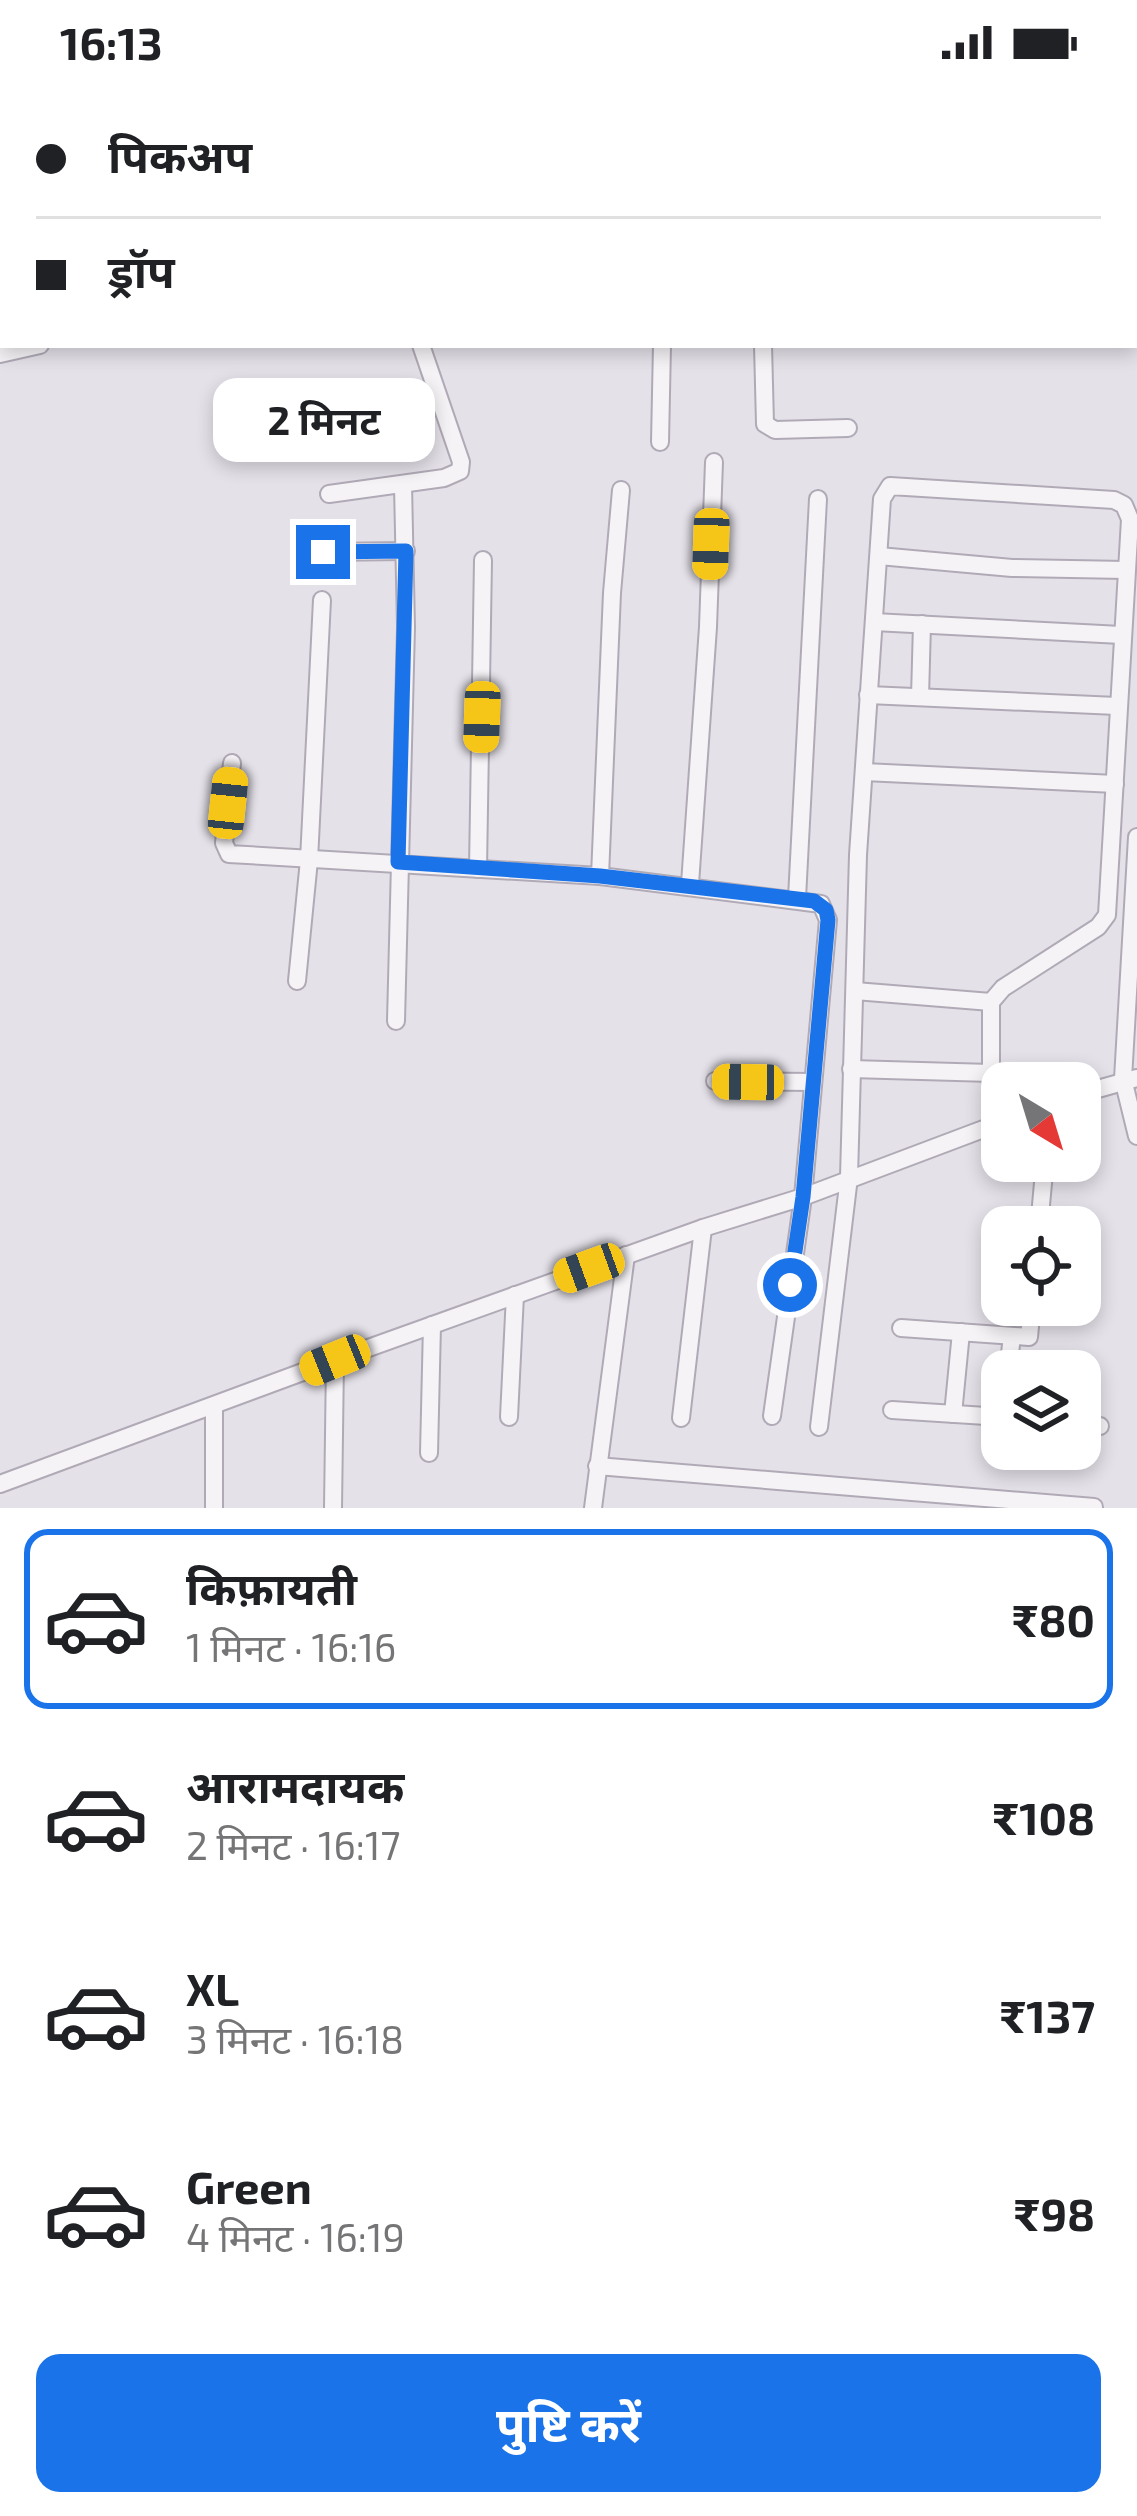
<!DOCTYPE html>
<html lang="hi">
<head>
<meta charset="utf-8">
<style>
  :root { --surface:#fff; --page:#f2f2f2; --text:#202124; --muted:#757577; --line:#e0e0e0; --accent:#1a73e8 }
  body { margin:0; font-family:"Exo 2","Noto Sans Devanagari",sans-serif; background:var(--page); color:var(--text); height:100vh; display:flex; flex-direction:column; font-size:45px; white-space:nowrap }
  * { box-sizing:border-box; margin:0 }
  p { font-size:39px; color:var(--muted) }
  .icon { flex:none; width:66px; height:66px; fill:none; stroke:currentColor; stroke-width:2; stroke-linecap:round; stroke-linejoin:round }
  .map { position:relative; height:1424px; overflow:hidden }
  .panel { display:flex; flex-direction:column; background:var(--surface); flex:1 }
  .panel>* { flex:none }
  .banner { position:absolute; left:0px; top:0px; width:1137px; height:264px; box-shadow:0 6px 18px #0003; display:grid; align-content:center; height:264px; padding:0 36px; background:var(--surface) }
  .needle { width:78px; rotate:142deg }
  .buttons { position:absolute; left:981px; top:978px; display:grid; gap:24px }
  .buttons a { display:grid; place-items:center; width:120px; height:120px; border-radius:24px; background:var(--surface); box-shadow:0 6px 18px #0003; font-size:60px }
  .end { position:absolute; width:54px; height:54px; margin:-27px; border:15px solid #1a73e8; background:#fff; box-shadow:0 0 0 6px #fff }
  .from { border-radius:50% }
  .bubble { position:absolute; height:84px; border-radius:24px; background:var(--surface); box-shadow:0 6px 18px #0003; font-size:39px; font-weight:700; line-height:84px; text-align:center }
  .car { position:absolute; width:36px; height:72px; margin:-36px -18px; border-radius:15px; box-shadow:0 0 9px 3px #0007; background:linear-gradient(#f5c518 24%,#345 0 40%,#f5c518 0 76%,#345 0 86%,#f5c518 0) }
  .banner b { display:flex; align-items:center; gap:42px; height:114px; font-size:45px }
  .banner b+b { border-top:3px solid var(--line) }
  .banner i { width:30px; height:30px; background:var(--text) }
  ul { padding:21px 0 0; list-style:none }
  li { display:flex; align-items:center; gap:36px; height:180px; margin:0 24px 18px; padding:0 12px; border:6px solid transparent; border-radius:24px }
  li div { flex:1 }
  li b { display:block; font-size:45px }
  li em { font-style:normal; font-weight:700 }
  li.current { border-color:var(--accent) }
  li>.icon { width:108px; height:108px; stroke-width:1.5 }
  .action { display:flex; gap:24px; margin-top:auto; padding:24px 36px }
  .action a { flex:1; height:138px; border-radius:24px; background:var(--accent); color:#fff; font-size:48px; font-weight:700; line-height:138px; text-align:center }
  .status { display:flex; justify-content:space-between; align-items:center; height:84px; padding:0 60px; background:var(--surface); direction:ltr }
  .status svg { height:33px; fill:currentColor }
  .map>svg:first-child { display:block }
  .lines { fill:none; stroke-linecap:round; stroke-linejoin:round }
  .street-casing { stroke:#b0aab6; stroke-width:20 }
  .street { stroke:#f6f3f7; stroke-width:16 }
  .route { stroke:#1a73e8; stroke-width:15 }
</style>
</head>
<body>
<div class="status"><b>16:13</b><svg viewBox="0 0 49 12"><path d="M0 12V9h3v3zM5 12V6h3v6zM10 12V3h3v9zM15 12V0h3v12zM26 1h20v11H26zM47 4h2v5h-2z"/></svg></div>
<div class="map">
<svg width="1137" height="1424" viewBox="0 0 1137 1424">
  <rect width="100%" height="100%" fill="#e5e1e9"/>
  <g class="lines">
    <defs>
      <g id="street">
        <polyline points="411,0 411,3"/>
        <polyline points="648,0 648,3"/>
        <polyline points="0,48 3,48"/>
        <polyline points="1134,143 1137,143"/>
        <polyline points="0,249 3,248"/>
        <polyline points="763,261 765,340 775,346 848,344"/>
        <polyline points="0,270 40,261"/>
        <polyline points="660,358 662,261"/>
        <polyline points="329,410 444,394 460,387 461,378 421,261"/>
        <polyline points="323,468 406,467"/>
        <polyline points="879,472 1012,484 1126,486"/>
        <polyline points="874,538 1121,551"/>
        <polyline points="868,611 1117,622"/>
        <polyline points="920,613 922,540"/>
        <polyline points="232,679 224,759 229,770 600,792 821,820 828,836 803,1113 772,1332"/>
        <polyline points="864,688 1115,700"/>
        <polyline points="1137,753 1123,995 1137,1052"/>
        <polyline points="478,785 483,476"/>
        <polyline points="600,792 612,509 621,406"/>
        <polyline points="690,800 708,543 714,378"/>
        <polyline points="797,814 818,415"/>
        <polyline points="297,897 309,776 322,516"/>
        <polyline points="855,907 991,918"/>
        <polyline points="396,937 406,543 403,401"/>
        <polyline points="851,985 991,989"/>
        <polyline points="715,997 813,998"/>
        <polyline points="1080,1010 1137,994"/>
        <polyline points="1039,1143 1045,1077"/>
        <polyline points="901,1244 1029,1253 1032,1221"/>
        <polyline points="1008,1287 1012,1252"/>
        <polyline points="892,1326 1002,1333"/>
        <polyline points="953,1330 961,1248"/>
        <polyline points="509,1333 515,1211"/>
        <polyline points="681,1334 703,1144"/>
        <polyline points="1080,1340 1100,1342"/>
        <polyline points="819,1343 849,1093 858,771 882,415 890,402 1114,416 1124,421 1130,435 1107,831 1098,843 1003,904 991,918 991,1009 1000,1039"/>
        <polyline points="429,1369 432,1241"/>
        <polyline points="597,1382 1094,1423"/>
        <polyline points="0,1400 335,1276 703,1144 803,1113 1002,1038"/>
        <polyline points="214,1424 214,1323"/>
        <polyline points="333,1424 335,1276"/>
        <polyline points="593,1424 626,1171"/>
      </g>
    </defs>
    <use href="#street" class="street-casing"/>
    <use href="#street" class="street"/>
  </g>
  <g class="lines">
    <polyline class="route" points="323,468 406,467 398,778 600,792 814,817 826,826 828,836 803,1113 790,1201"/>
  </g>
</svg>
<div class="buttons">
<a><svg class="needle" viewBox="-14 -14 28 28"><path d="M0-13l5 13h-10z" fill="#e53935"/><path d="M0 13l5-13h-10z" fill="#757577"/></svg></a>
<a><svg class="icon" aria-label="locate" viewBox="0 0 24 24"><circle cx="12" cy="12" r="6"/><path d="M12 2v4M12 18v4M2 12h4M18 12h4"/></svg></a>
<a><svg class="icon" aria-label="layers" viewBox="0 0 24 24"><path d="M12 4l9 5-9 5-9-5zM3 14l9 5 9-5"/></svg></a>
</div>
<i class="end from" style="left:790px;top:1201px"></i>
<i class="end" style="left:323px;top:468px"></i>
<div class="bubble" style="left:213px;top:294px;width:222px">2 मिनट</div>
<i class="car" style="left:711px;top:460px;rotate:182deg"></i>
<i class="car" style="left:482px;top:633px;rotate:182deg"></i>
<i class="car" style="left:228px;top:719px;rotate:6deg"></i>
<i class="car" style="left:748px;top:998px;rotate:271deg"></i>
<i class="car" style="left:589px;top:1184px;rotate:250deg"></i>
<i class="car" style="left:335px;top:1276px;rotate:248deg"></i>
<div class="banner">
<b><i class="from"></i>पिकअप</b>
<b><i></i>ड्रॉप</b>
</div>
</div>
<section class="panel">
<ul>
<li class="current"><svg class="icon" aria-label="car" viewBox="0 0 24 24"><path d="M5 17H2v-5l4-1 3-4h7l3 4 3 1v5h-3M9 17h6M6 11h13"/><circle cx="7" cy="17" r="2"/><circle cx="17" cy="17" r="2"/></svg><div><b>किफ़ायती</b><p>1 मिनट · 16:16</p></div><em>₹80</em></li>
<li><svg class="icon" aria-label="car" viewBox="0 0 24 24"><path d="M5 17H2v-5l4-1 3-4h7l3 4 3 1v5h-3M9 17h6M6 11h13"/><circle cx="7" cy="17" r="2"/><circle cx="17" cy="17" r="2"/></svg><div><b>आरामदायक</b><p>2 मिनट · 16:17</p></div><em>₹108</em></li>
<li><svg class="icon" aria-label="car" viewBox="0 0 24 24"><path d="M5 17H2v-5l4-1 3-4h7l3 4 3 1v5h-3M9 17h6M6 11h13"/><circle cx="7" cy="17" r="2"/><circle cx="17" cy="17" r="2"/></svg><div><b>XL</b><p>3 मिनट · 16:18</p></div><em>₹137</em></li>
<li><svg class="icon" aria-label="car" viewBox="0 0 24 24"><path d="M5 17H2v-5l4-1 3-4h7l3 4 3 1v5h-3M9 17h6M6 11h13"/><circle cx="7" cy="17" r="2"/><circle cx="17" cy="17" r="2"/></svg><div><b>Green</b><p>4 मिनट · 16:19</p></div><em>₹98</em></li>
</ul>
<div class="action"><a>पुष्टि करें</a></div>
</section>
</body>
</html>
